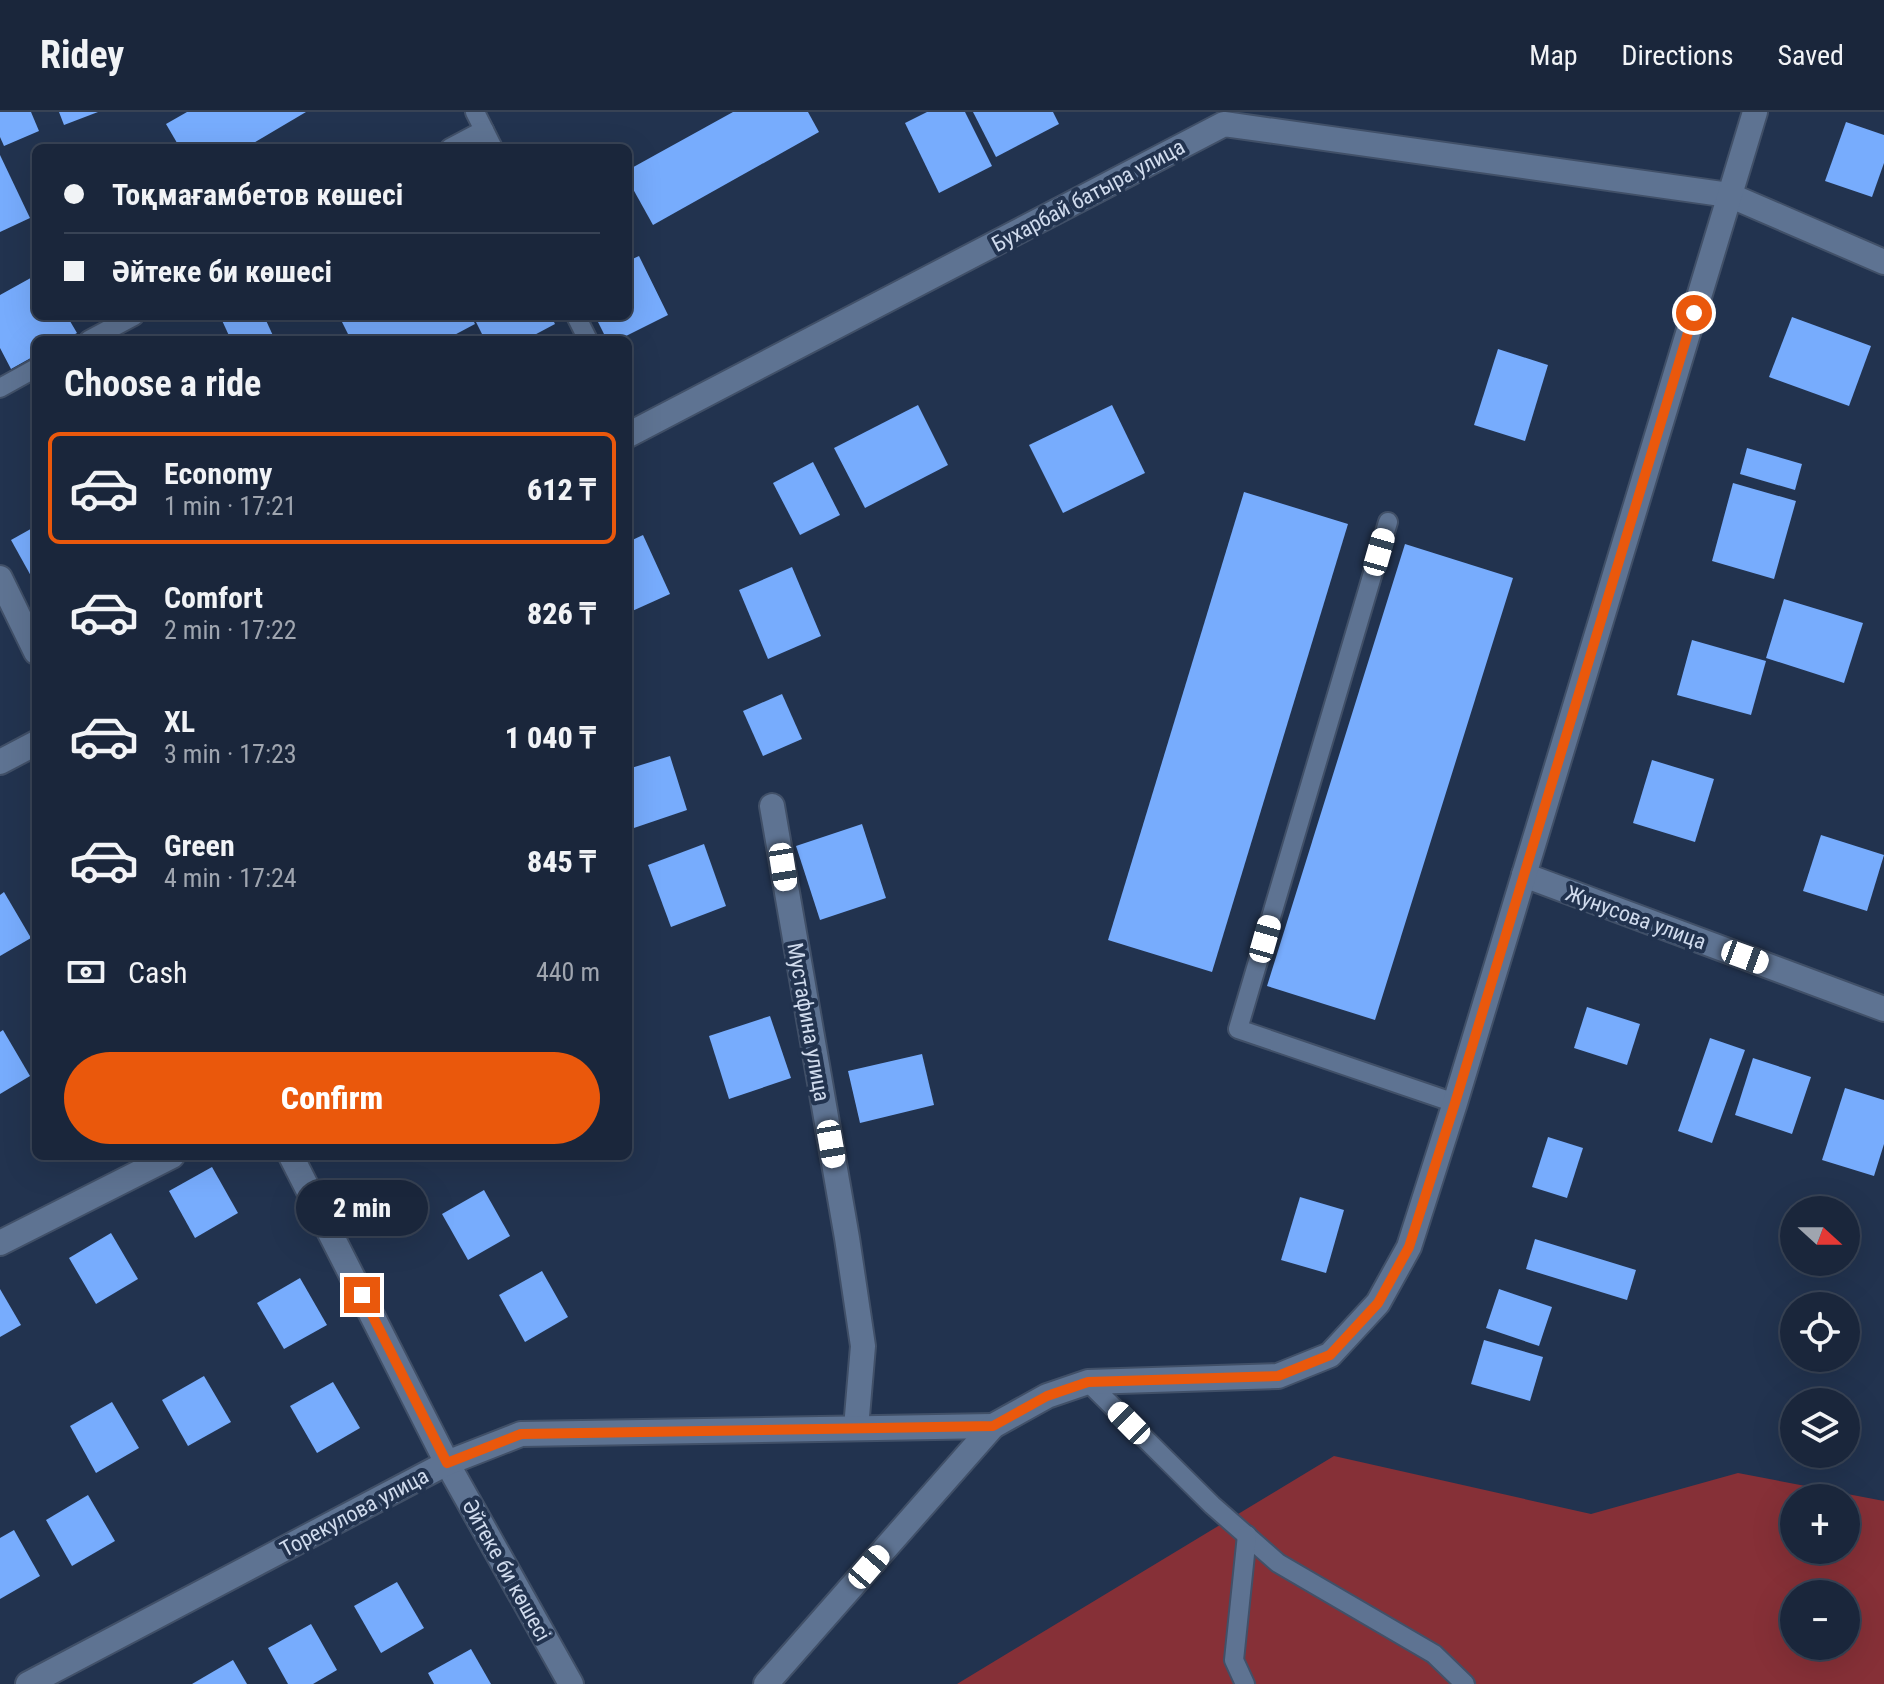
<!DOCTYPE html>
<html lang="en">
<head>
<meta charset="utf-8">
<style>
  :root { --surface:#1a263b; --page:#273246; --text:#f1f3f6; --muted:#9fa5af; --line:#384355; --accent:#ea580c }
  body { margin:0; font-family:"Roboto Condensed",sans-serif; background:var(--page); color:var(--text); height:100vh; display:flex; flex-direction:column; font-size:30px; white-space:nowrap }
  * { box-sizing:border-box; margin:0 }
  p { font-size:26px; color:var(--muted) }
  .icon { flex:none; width:44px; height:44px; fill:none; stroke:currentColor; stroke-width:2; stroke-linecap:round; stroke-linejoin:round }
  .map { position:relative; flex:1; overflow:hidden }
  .drawer { position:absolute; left:32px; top:224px; width:600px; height:824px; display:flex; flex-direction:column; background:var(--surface); border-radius:12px; box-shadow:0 8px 32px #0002,0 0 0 2px var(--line) }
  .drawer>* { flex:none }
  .banner { position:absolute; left:32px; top:32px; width:600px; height:176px; border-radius:12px; box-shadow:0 8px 32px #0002,0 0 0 2px var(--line); display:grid; align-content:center; height:176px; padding:0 32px; background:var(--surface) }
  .needle { width:52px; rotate:111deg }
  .buttons { position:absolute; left:1780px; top:1084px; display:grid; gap:16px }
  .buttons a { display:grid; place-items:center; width:80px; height:80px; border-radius:50%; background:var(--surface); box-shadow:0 8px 32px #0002,0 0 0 2px var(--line); font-size:40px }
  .end { position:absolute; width:36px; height:36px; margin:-18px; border:10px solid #ea580c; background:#fff; box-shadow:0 0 0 4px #fff }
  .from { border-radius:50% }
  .bubble { position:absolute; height:56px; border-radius:28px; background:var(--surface); box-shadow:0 8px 32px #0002,0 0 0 2px var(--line); font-size:26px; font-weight:800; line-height:56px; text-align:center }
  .car { position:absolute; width:24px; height:48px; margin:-24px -12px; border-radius:10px; box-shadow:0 0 6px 2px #0007; background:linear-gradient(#fff 24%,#345 0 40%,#fff 0 76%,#345 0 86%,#fff 0) }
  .banner b { display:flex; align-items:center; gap:28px; height:76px; font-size:30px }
  .banner b+b { border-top:2px solid var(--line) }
  .banner i { width:20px; height:20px; background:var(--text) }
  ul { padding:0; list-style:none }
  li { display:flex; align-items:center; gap:24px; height:112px; margin:0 16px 12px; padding:0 16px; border:4px solid transparent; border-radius:12px }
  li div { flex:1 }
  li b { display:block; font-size:30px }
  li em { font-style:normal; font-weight:800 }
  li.on { border-color:var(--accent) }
  li>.icon { width:72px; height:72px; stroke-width:1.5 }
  h2 { padding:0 32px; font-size:36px; line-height:96px }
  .pay { display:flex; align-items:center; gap:20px; height:88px; padding:0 32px; font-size:30px }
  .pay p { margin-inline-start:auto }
  .cta { display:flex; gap:16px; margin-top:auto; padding:16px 32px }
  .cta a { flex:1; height:92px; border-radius:48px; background:var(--accent); color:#fff; font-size:32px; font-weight:800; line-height:92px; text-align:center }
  header { display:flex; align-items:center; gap:48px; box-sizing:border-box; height:112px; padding:0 40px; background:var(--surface); border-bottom:2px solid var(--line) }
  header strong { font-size:38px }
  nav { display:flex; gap:44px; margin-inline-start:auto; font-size:28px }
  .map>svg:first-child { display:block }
  .green { fill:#863037; fill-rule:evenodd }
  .building { fill:#77acfd }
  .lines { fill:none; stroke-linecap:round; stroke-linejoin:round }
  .lane-casing { stroke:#415068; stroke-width:22 }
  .street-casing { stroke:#415068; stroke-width:28 }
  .secondary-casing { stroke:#415068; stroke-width:28 }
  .lane { stroke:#5e7392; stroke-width:18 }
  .street { stroke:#5e7392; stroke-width:24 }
  .secondary { stroke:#5e7392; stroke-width:24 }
  .route { stroke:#ea580c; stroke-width:10 }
  .labels { text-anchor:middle; stroke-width:8; stroke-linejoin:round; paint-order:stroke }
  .street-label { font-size:22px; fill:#d0dbed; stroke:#22334f }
</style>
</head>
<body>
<header>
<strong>Ridey</strong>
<nav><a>Map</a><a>Directions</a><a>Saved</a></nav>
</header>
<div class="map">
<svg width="1884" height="1572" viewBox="0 0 1884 1572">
  <rect width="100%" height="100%" fill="#22334f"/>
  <path class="green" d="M1334,1344L1591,1402L1738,1361L1884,1389V1572H957ZM1794,1386H1846V1438H1794ZM1794,1482H1846V1534H1794Z"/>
  <g class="building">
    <polygon points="0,0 31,0 39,19 4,34 0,25"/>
    <polygon points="59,0 98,0 64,13"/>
    <polygon points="187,0 306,0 245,36 180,36 166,12"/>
    <polygon points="733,0 808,0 819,20 653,113 628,68 628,58"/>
    <polygon points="927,0 965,0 992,54 939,81 905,11"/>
    <polygon points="973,0 1053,0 1059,12 996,45"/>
    <polygon points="1846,10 1884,23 1884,51 1872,85 1825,69"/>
    <polygon points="0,43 30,106 0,120"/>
    <polygon points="639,144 668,203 618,228 607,228 595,204 628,204 628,149"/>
    <polygon points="36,163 36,204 67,204 77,221 64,228 36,228 36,243 11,257 0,236 0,183"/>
    <polygon points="220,204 264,204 275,228 231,228"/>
    <polygon points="349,204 471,204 475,212 445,228 351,228 341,208"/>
    <polygon points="473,204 551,204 555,212 525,228 485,228"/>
    <polygon points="1792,205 1871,234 1849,294 1769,265"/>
    <polygon points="1498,237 1548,253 1525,329 1474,313"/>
    <polygon points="918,293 948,353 865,396 834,336"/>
    <polygon points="1112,293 1145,361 1063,401 1029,333"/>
    <polygon points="1747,336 1802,352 1795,378 1740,362"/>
    <polygon points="813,350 840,403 800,423 773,371"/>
    <polygon points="1733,371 1796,389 1774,467 1712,449"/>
    <polygon points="1244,380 1348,412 1212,860 1108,828"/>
    <polygon points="36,414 36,473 11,428"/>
    <polygon points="643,423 670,482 630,500 628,430"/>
    <polygon points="1405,432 1513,466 1375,908 1267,874"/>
    <polygon points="792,455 821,524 768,547 739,478"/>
    <polygon points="1784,487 1863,511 1844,571 1766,546"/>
    <polygon points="1692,528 1766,549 1751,603 1677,583"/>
    <polygon points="782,582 802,627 763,644 743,599"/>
    <polygon points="670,644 687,698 628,718 628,657"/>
    <polygon points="1652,648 1714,667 1695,730 1633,711"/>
    <polygon points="862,712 886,786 820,808 796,734"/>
    <polygon points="1821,723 1884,743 1867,799 1803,779"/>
    <polygon points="704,732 726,794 671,815 648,753"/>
    <polygon points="4,780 31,826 0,844 0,783"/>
    <polygon points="1587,895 1640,912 1627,953 1574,936"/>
    <polygon points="770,904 791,966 729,987 709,924"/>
    <polygon points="3,918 30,964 0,982 0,920"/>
    <polygon points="1710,926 1745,938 1712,1031 1678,1019"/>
    <polygon points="922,942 934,993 860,1011 848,959"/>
    <polygon points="1753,946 1811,965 1792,1022 1735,1003"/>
    <polygon points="1845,976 1884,988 1884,1032 1874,1064 1822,1048"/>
    <polygon points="1548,1025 1583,1036 1567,1086 1532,1075"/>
    <polygon points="212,1055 238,1101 195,1126 169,1079"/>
    <polygon points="484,1078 510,1124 468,1148 442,1102"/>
    <polygon points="1300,1085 1344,1098 1326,1161 1281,1148"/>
    <polygon points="111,1121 138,1167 96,1192 69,1146"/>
    <polygon points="1535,1127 1636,1158 1627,1188 1526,1157"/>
    <polygon points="542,1159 568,1205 525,1230 499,1183"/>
    <polygon points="300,1166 327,1213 284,1237 257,1191"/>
    <polygon points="0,1177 21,1213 0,1225"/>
    <polygon points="1499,1177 1552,1195 1539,1234 1486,1216"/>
    <polygon points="1484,1228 1543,1245 1530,1289 1471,1272"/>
    <polygon points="204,1264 231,1310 188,1334 162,1288"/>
    <polygon points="333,1270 360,1316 317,1341 290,1294"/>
    <polygon points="112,1290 139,1336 96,1361 70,1314"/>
    <polygon points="88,1383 115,1429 72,1454 46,1408"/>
    <polygon points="14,1418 40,1464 0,1487 0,1426"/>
    <polygon points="397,1470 424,1516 381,1541 354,1494"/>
    <polygon points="311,1512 337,1558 313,1572 288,1572 268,1536"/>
    <polygon points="471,1537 491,1572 434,1572 428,1561"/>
    <polygon points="233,1548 247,1572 192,1572"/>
  </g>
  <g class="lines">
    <defs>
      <g id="lane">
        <polyline points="475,0 484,18"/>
        <polyline points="450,36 484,18 493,36"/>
        <polyline points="576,204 588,228"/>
        <polyline points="89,228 134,204"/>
        <polyline points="0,276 36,256"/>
        <polyline points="1388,410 1238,917 1455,991"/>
        <polyline points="1088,1270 1212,1393 1278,1451 1434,1542 1465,1572"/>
        <polyline points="1245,1572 1234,1548 1247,1423"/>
      </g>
      <g id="street">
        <polyline points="628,323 1224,12 1729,83 1884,150"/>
        <polyline points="0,466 36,540"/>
        <polyline points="0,650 36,631"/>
        <polyline points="772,694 847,1126 863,1234 856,1316"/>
        <polyline points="1524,763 1884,897"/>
        <polyline points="291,1044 447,1351 571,1572"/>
        <polyline points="0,1131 172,1044"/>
        <polyline points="28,1572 447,1351 521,1322 993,1314"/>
      </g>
      <polyline id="secondary" points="766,1572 993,1314 1047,1284 1088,1270 1278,1264 1330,1243 1378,1191 1409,1135 1455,991 1755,0"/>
    </defs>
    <use href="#lane" class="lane-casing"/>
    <use href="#street" class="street-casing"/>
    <use href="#secondary" class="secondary-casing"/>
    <use href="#lane" class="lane"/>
    <use href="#street" class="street"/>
    <use href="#secondary" class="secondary"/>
  </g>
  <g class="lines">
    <polyline class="route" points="362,1183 447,1351 521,1322 993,1314 1047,1284 1088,1270 1278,1264 1330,1243 1378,1191 1409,1135 1455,991 1694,201"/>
  </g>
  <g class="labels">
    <g class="street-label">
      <text transform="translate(1088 83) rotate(-28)" y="8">Бухарбай батыра улица</text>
      <text transform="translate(1636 805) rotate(20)" y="8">Жунусова улица</text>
      <text transform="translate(809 910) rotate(80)" y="8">Мустафина улица</text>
      <text transform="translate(354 1400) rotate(-28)" y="8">Торекулова улица</text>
      <text transform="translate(507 1458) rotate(61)" y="8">Әйтеке би көшесі</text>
    </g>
  </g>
</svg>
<div class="buttons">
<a><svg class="needle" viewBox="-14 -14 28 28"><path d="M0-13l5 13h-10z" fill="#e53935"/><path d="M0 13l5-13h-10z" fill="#9fa5af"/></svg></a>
<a><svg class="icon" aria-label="locate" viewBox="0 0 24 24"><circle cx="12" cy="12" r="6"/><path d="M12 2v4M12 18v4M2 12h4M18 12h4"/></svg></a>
<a><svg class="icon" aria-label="layers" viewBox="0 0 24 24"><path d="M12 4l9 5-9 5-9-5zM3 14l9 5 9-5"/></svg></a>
<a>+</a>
<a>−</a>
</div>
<i class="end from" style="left:1694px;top:201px"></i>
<i class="end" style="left:362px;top:1183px"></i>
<div class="bubble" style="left:296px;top:1068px;width:132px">2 min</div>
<i class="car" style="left:1379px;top:440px;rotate:16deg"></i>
<i class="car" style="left:783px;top:755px;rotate:171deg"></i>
<i class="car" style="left:1265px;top:827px;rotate:16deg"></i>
<i class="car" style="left:1745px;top:845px;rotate:110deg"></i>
<i class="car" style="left:831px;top:1032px;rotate:170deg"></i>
<i class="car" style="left:1129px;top:1311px;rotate:315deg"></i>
<i class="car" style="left:869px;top:1455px;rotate:41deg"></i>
<div class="banner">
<b><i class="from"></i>Тоқмағамбетов көшесі</b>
<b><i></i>Әйтеке би көшесі</b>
</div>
<section class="drawer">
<h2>Choose a ride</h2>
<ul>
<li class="on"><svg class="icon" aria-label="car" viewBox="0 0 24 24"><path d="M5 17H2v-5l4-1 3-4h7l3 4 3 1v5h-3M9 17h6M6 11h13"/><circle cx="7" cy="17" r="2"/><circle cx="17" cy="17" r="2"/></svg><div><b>Economy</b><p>1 min · 17:21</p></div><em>612 ₸</em></li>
<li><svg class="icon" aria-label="car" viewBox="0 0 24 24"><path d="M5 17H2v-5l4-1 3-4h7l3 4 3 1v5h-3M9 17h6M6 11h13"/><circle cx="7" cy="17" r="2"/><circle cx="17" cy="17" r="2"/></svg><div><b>Comfort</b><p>2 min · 17:22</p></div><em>826 ₸</em></li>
<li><svg class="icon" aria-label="car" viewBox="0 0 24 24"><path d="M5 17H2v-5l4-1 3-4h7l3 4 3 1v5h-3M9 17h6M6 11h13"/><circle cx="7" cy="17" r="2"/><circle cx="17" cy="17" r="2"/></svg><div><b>XL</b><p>3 min · 17:23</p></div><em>1 040 ₸</em></li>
<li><svg class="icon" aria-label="car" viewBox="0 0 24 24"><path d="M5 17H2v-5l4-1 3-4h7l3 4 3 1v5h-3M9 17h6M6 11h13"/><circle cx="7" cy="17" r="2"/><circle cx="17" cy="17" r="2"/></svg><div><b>Green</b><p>4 min · 17:24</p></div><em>845 ₸</em></li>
</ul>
<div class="pay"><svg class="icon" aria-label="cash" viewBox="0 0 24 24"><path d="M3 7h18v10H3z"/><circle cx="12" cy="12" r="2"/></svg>Cash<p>440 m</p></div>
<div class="cta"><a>Confirm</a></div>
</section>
</div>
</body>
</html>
